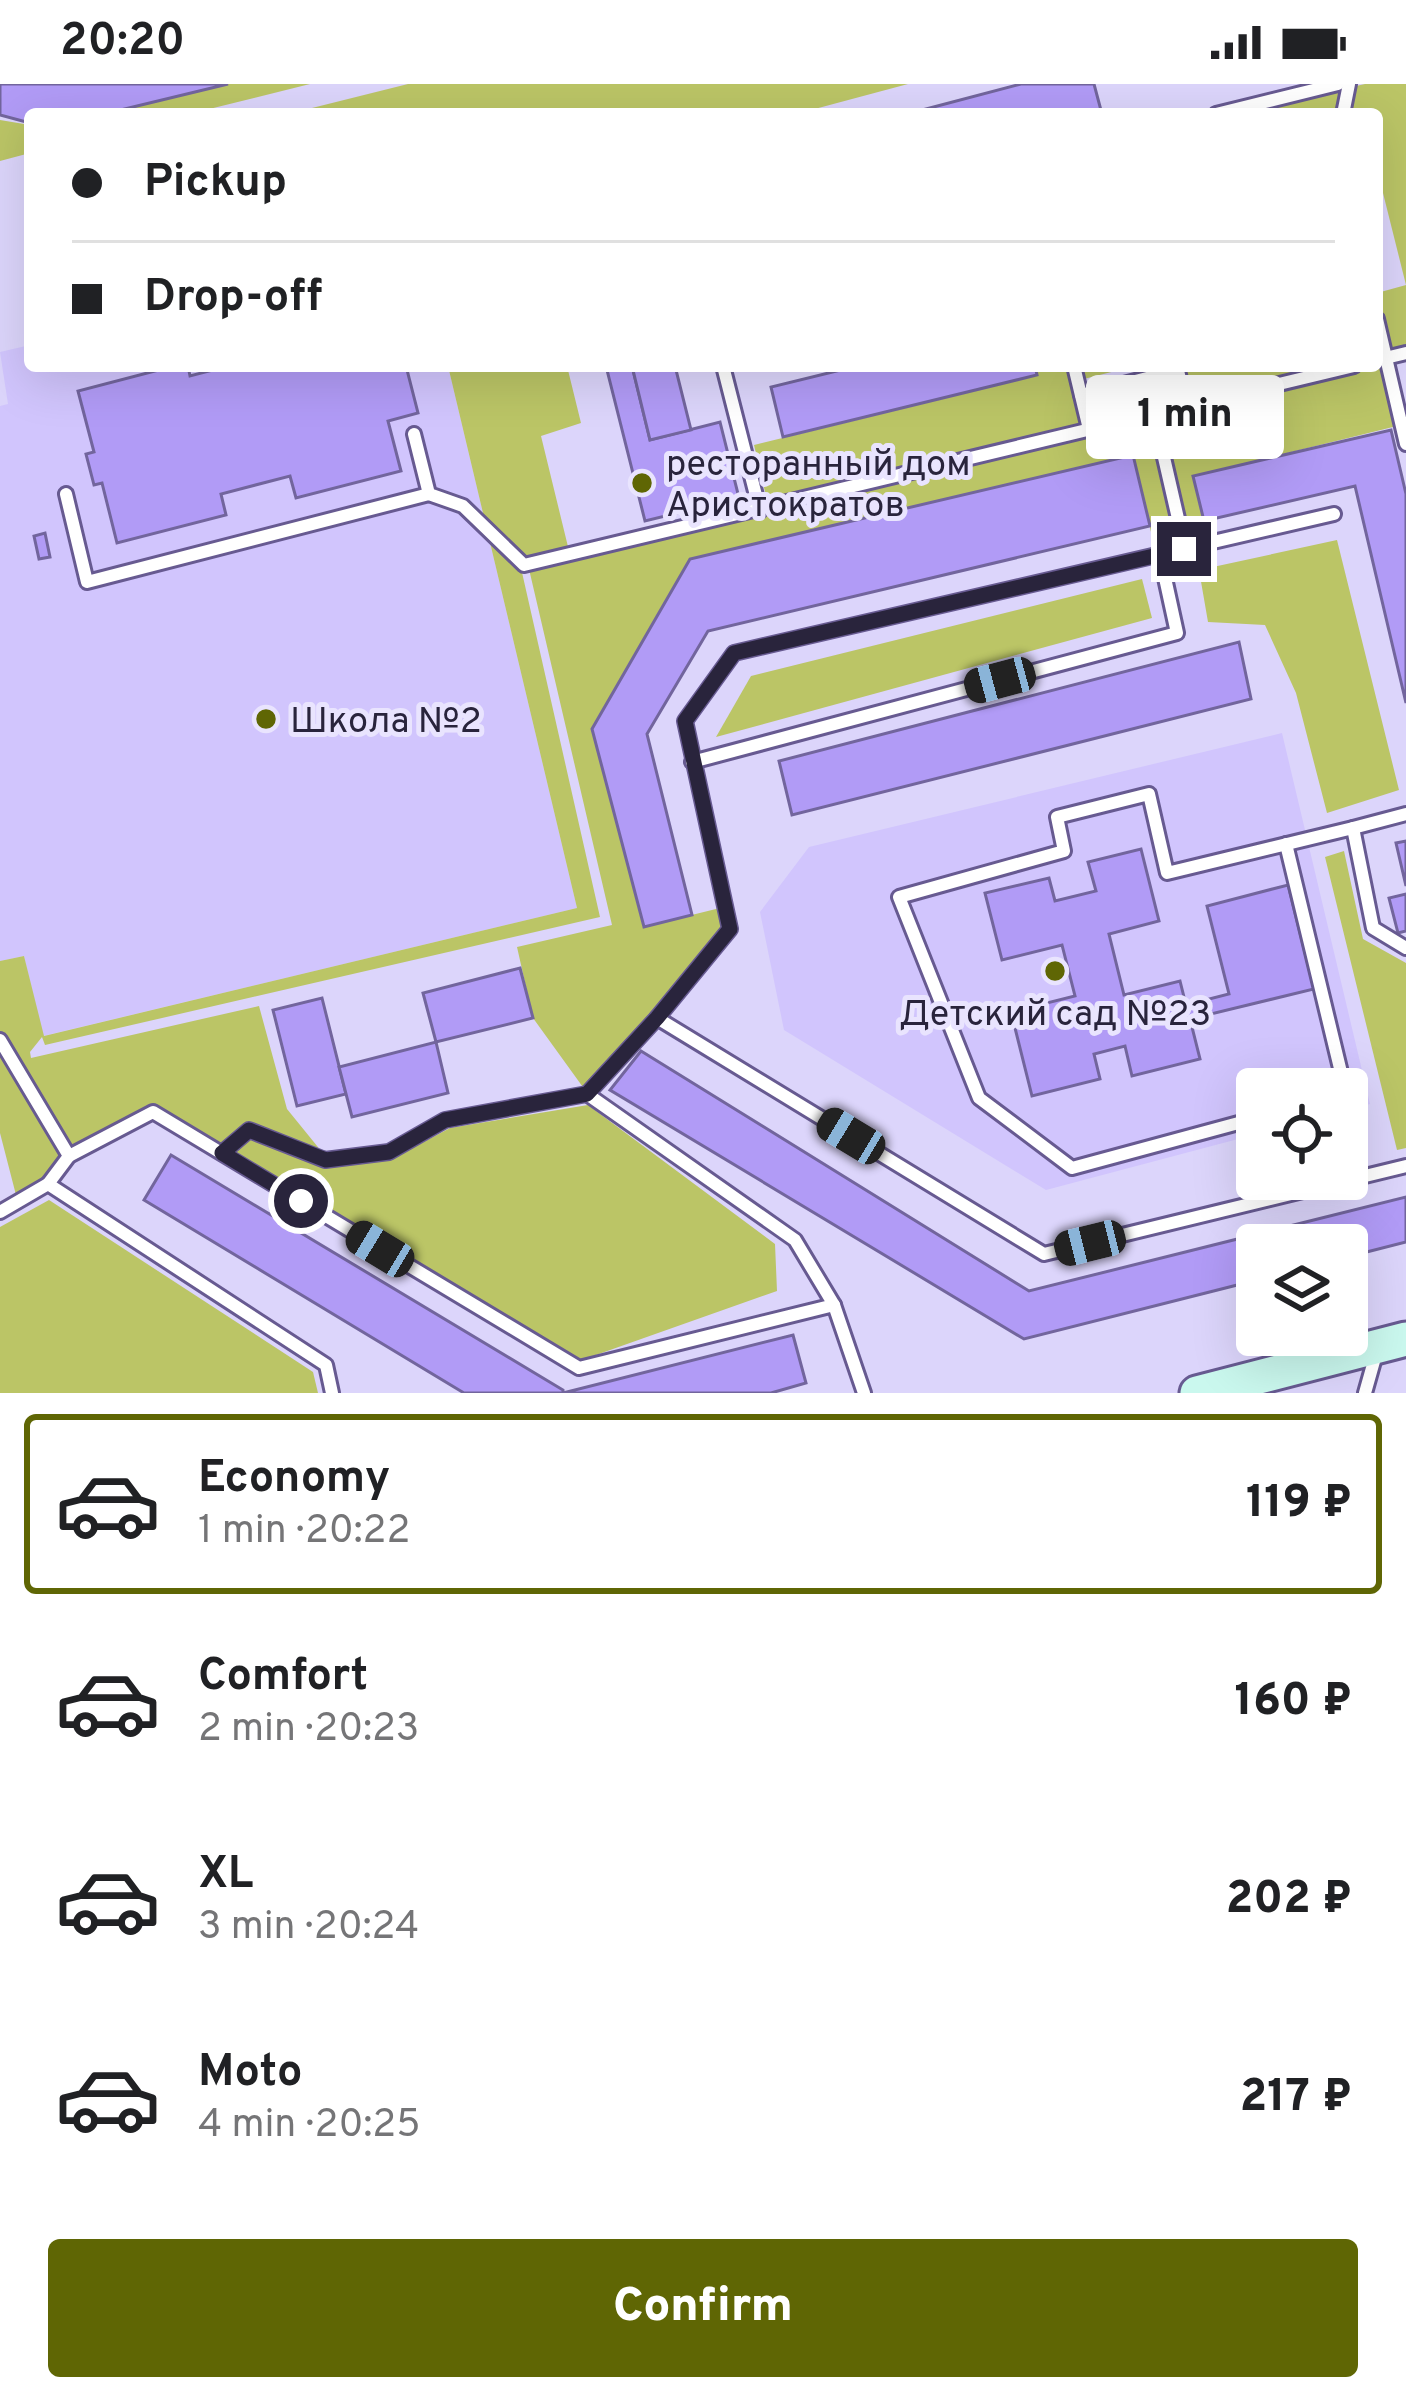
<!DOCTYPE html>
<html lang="en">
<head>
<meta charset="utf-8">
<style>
  :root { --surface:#fff; --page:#f6f6f6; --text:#202124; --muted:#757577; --line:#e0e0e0; --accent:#5f6604 }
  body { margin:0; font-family:Overpass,sans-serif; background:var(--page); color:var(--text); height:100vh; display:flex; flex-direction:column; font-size:45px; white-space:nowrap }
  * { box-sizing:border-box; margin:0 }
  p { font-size:39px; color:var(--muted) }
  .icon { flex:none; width:66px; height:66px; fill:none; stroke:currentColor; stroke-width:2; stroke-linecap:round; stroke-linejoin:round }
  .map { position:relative; height:1309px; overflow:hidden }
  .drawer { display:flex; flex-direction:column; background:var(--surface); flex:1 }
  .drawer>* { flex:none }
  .top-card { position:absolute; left:24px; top:24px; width:1359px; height:264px; border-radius:12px; box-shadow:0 12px 48px #0002; display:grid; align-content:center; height:264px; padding:0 48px; background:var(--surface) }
  .buttons { position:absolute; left:1236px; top:984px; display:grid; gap:24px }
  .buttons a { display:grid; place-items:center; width:132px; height:132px; border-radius:12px; background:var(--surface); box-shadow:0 12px 48px #0002; font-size:60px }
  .end { position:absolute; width:54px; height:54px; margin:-27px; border:15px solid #29243c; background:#fff; box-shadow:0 0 0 6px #fff }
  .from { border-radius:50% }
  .bubble { position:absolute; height:84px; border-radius:12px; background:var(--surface); box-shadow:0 12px 48px #0002; font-size:39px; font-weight:800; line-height:84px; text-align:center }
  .car { position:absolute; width:36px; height:72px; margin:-36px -18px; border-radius:15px; box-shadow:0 0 9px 3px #0007; background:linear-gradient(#222 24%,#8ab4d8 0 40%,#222 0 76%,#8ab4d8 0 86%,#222 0) }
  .top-card b { display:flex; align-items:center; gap:42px; height:114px; font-size:45px }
  .top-card b+b { border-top:3px solid var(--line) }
  .top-card i { width:30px; height:30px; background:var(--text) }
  ul { padding:21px 0 0; list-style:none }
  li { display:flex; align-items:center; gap:36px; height:180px; margin:0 24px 18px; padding:0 24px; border:6px solid transparent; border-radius:12px }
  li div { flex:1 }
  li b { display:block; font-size:45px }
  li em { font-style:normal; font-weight:800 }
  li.current { border-color:var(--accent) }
  li>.icon { width:108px; height:108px; stroke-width:1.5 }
  .cta { display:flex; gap:24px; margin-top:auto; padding:24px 48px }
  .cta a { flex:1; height:138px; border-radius:12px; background:var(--accent); color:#fff; font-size:48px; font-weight:800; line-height:138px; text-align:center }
  .status { display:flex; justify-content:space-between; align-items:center; height:84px; padding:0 60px; background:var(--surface); direction:ltr }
  .status svg { height:33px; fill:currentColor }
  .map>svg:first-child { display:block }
  .built { fill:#d1c5fd }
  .green { fill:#bbc566 }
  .building { fill:#b19bf6; stroke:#72659d; stroke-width:3 }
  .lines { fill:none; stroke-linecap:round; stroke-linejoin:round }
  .service-casing { stroke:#675a91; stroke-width:18 }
  .secondary-casing { stroke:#675a91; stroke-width:39 }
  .service { stroke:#fff; stroke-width:12 }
  .secondary { stroke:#caf8ee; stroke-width:33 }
  .route { stroke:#29243c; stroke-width:15 }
  .poi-dot { fill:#5f6604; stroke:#e9e4fe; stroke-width:4.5 }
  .labels { text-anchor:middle; stroke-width:10; stroke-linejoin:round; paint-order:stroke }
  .poi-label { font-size:36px; fill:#29243c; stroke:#e9e4fe; text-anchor:start }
</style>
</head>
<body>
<div class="status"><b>20:20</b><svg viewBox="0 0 49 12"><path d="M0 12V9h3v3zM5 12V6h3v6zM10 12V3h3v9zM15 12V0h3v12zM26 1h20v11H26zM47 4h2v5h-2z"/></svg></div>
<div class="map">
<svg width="1406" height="1309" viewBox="0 0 1406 1309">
  <rect width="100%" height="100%" fill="#dcd5fb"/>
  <g class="built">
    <polygon points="30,261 30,282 448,282 577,824 43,952 24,872 0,877 0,322 8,320 0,268"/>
    <polygon points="1282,649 1370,1020 1347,1026 1347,1005 1257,1005 1257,1050 1046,1106 784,946 760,828 809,763"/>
  </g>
  <g class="green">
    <polygon points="228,0 310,0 189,30 104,30"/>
    <polygon points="408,0 908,0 796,30 288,30"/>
    <polygon points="1365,0 1406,0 1406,264 1381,271 1397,342 1194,392 1204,441 1152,452 1132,371 690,475 592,645 643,843 720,824 726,845 654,932 585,1006 533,934 517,863 612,841 529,485 521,484 600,833 45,961 42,953 30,968 31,974 259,922 287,1025 326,1073 248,1043 222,1065 152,1021 70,1065 44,1096 16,1111 0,1049 0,877 24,872 44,952 577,824 448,282 567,282 581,339 541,352 571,475 770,429 754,361 1036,292 1035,282 1135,282 1072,298 1086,353 1194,329 1183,282 1377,282 1377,209 1406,201 1377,85 1377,30 1351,30 1356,2"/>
    <polygon points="1340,4 1335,30 1238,30"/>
    <polygon points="0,36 30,41 30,69 0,77"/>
    <polygon points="1168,300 1172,316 1101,333 1097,317"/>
    <polygon points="1337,456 1399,706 1327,729 1296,609 1265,541 1208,538 1199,486"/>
    <polygon points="1142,495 1152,534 716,653 751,592"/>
    <polygon points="1344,767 1363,855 1406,879 1406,1064 1397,1066 1325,773"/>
    <polygon points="588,1021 775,1160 777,1207 579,1277 234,1068 252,1054 325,1083 390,1076 450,1044"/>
    <polygon points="49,1116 313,1288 318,1309 0,1309 0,1143"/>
  </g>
  <g class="building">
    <polygon points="0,0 228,0 104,30 30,30 30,39 0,31"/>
    <polygon points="1021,0 1094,0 1102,30 907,30"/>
    <polygon points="174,282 188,282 190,292 228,282 406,282 418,329 388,337 401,387 296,414 290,392 221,410 226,431 117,459 102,399 94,401 86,370 94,368 78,307"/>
    <polygon points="606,282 632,282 650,356 720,338 739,414 645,437"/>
    <polygon points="632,282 675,282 691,346 650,356"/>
    <polygon points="857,282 1035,282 1037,291 783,353 771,303"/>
    <polygon points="1391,346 1406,410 1406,619 1355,402 1204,437 1193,392"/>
    <polygon points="1133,371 1150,442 708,547 647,650 692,831 644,843 592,645 690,475"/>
    <polygon points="45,449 50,473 39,475 34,452"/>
    <polygon points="1239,558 1251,615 792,731 779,677"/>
    <polygon points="1406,757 1406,802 1396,759"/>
    <polygon points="1141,765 1159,837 1109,850 1124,911 1180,897 1186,921 1229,910 1207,822 1288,801 1314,905 1190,935 1200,975 1132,992 1125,962 1094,970 1100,995 1032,1012 1011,928 1075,912 1062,861 1002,876 985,809 1049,794 1055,817 1096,807 1088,778"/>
    <polygon points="1406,810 1406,847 1398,849 1389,814"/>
    <polygon points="520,884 533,934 436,958 423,909"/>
    <polygon points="322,914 346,1010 297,1022 273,926"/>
    <polygon points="436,958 448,1009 352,1033 339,983"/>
    <polygon points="641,967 1029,1207 1406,1113 1406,1158 1347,1173 1347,1161 1257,1161 1257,1196 1024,1255 610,1006"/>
    <polygon points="171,1071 563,1306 563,1309 464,1309 144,1116"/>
    <polygon points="793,1251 806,1299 771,1309 563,1309"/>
  </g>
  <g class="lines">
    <defs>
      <g id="service">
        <polyline points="1216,30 1338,0"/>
        <polyline points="1343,30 1349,0"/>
        <polyline points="1377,235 1406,360"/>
        <polyline points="1377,276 1406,269"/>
        <polyline points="723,282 760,427"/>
        <polyline points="1074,282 1089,345"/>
        <polyline points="1177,283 1187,322"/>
        <polyline points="1081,311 1178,286"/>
        <polyline points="1154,330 1185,465"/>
        <polyline points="414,350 429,410 463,422 524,481 1354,282"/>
        <polyline points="66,410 87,498 429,410"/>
        <polyline points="692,678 1177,549 1160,471"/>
        <polyline points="1353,744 1406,730"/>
        <polyline points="1286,760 1345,1005"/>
        <polyline points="657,934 1044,1170 1406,1082"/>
        <polyline points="0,956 69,1072"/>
        <polyline points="1257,1034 1072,1084 979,1014 899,813 1064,767 1057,733 1149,710 1167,789 1353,744 1373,844 1406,864"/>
        <polyline points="222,1069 249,1046 325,1076 389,1068 445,1036 587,1010"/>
        <polyline points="48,1100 69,1072 153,1028 579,1284 834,1221"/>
        <polyline points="0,1128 48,1100 326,1281 332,1309"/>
        <polyline points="864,1309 834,1221 795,1156 587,1010 657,934 730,845 685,637 734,569 1334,430"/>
        <polyline points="1365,1309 1376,1270"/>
      </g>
      <polyline id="secondary" points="1197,1309 1406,1255"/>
    </defs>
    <use href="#service" class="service-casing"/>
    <use href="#secondary" class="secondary-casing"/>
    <use href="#service" class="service"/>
    <use href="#secondary" class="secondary"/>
  </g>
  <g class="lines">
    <polyline class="route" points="301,1117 222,1069 249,1046 326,1076 389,1068 445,1036 587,1010 657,934 730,845 685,637 734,569 1184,465"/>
  </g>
  <g class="poi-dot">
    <circle cx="642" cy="399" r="12"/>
    <circle cx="266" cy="635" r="12"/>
    <circle cx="1055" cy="887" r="12"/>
  </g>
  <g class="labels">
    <g class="poi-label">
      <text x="666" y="391">ресторанный дом<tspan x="666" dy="41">Аристократов</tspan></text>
      <text x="290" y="648">Школа №2</text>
      <text x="1055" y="941" text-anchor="middle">Детский сад №23</text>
    </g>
  </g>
</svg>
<div class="buttons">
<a><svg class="icon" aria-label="locate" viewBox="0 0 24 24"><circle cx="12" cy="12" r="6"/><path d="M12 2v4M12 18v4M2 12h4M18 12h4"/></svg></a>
<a><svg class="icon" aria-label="layers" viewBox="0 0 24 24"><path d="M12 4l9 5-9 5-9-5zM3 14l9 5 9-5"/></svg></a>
</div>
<i class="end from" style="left:301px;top:1117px"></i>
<i class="end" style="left:1184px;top:465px"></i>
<div class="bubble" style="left:1086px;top:291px;width:198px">1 min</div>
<i class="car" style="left:1000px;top:596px;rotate:255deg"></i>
<i class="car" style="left:851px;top:1052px;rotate:301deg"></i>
<i class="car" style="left:1090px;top:1159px;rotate:256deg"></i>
<i class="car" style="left:380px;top:1165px;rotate:301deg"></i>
<div class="top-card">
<b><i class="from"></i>Pickup</b>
<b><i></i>Drop-off</b>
</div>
</div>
<section class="drawer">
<ul>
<li class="current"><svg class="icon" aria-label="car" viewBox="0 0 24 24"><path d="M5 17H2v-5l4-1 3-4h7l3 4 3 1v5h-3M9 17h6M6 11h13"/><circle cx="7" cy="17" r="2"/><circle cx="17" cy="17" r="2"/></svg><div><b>Economy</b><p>1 min · 20:22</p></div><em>119 ₽</em></li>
<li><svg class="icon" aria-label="car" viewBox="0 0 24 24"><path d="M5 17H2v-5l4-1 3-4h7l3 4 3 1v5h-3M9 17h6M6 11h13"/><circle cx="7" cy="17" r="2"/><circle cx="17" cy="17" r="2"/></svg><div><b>Comfort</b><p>2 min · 20:23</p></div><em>160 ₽</em></li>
<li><svg class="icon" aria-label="car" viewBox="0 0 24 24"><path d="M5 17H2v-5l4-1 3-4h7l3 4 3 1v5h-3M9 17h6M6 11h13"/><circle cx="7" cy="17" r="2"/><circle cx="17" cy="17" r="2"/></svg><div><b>XL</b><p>3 min · 20:24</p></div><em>202 ₽</em></li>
<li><svg class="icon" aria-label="car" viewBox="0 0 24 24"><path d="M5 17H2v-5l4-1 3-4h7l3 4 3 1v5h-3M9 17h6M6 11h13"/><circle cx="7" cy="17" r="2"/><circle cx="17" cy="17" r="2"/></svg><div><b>Moto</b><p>4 min · 20:25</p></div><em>217 ₽</em></li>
</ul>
<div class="cta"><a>Confirm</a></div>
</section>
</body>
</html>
